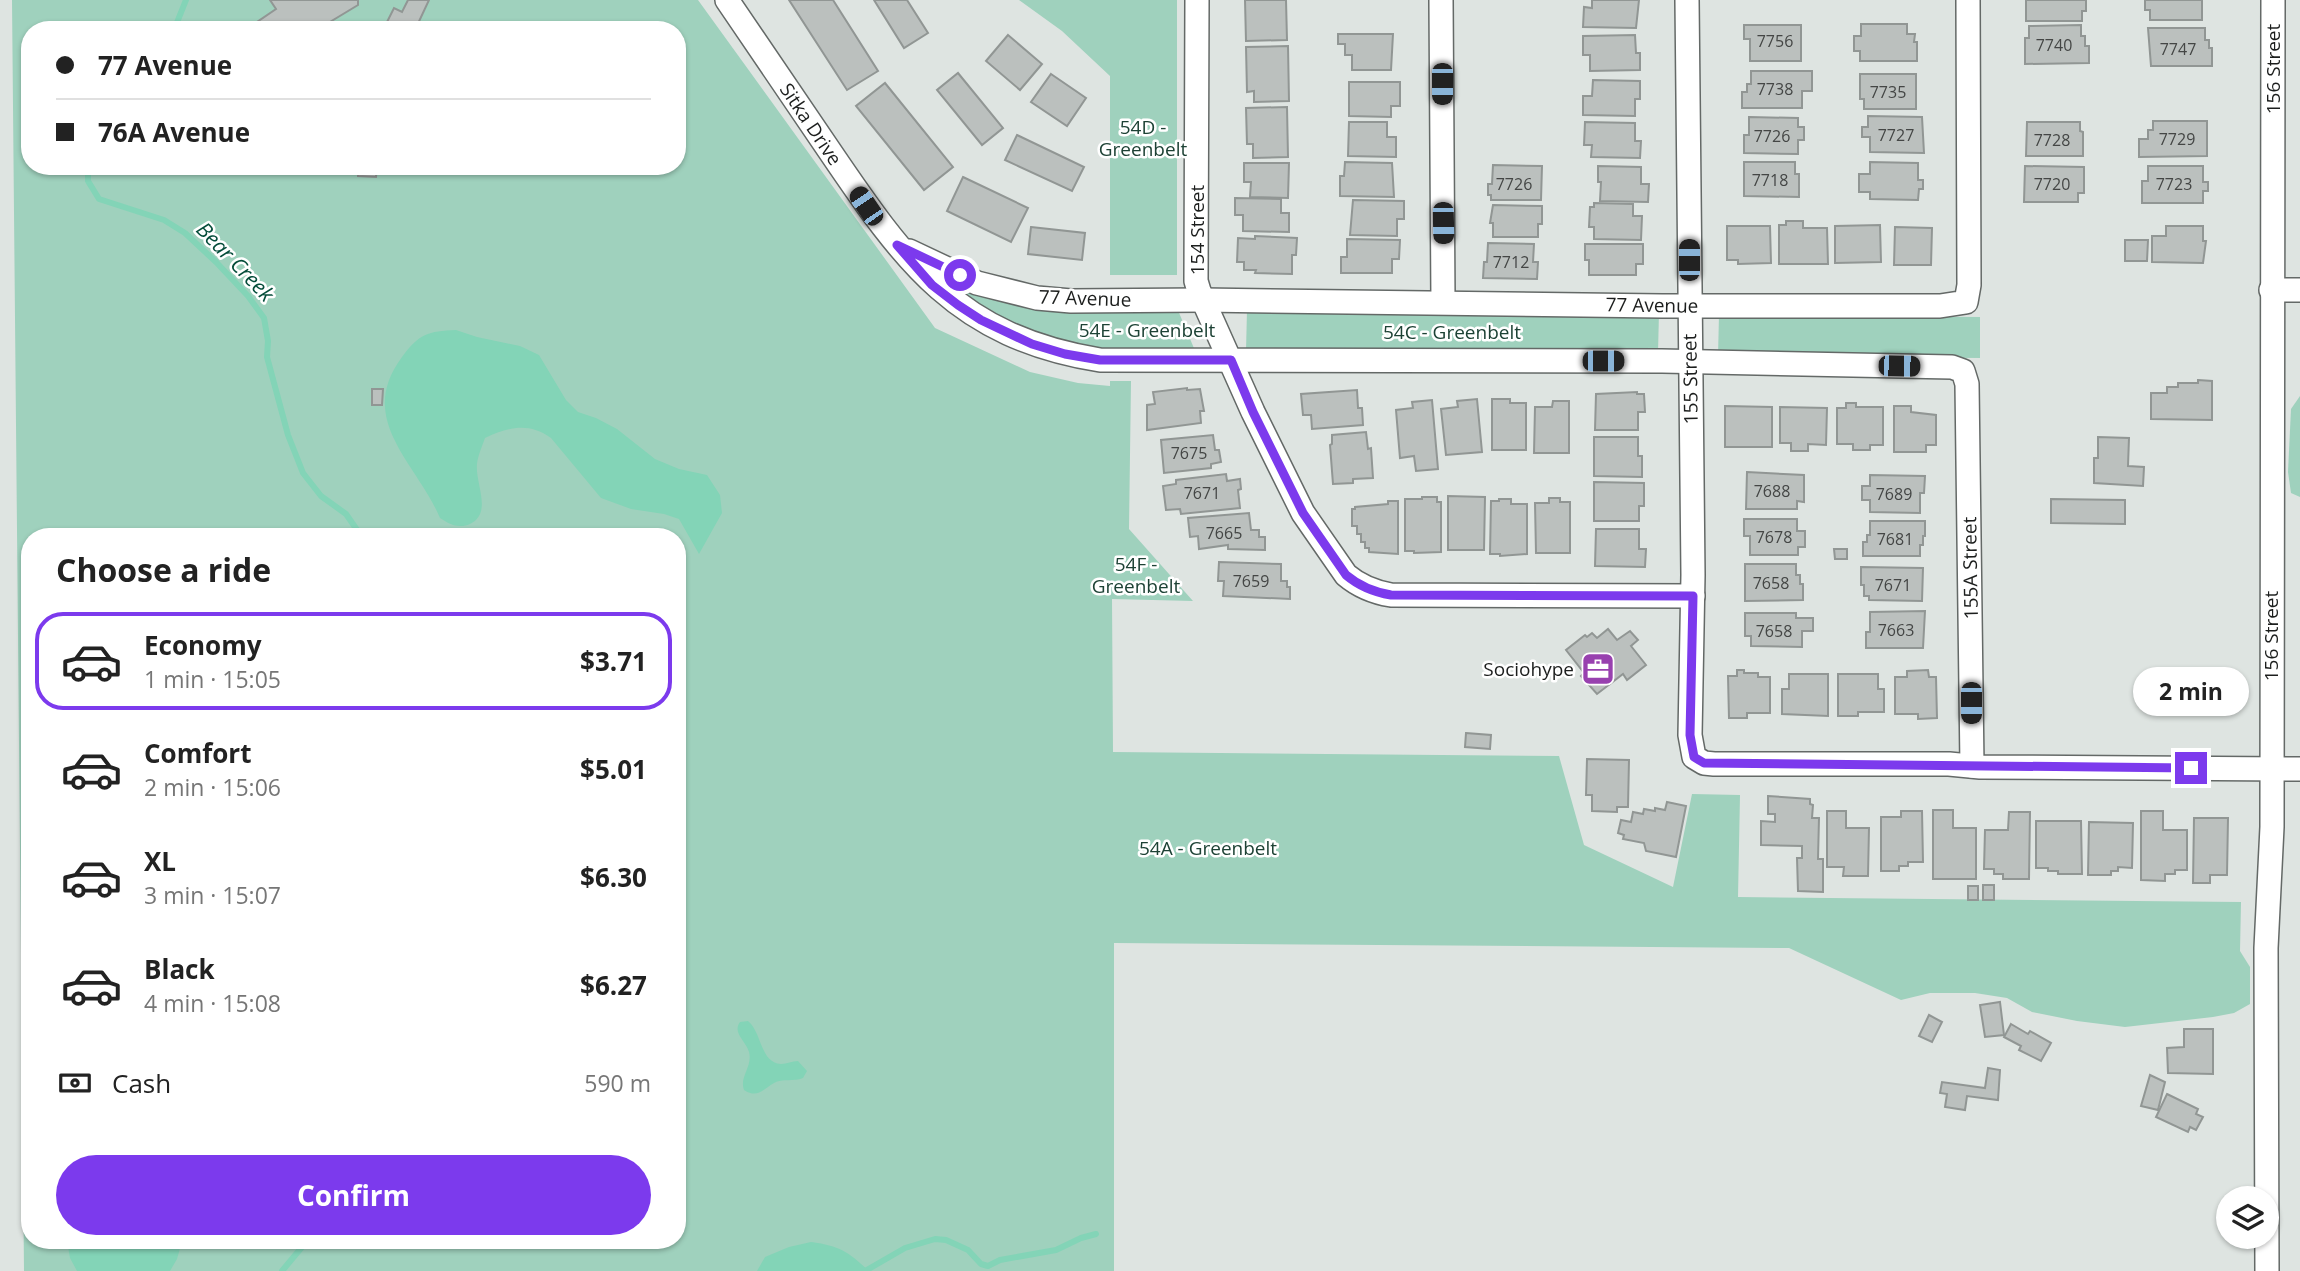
<!DOCTYPE html>
<html lang="en">
<head>
<meta charset="utf-8">
<style>
  :root { --surface:#fff; --page:#f6f6f6; --text:#222; --muted:#767676; --line:#e0e0e0; --accent:#7c3aed }
  body { margin:0; font-family:"Open Sans",sans-serif; background:var(--page); color:var(--text); height:100vh; display:flex; flex-direction:column; font-size:26px; white-space:nowrap }
  * { box-sizing:border-box; margin:0 }
  p { font-size:23px; color:var(--muted) }
  .icon { flex:none; width:38px; height:38px; fill:none; stroke:currentColor; stroke-width:2; stroke-linecap:round; stroke-linejoin:round }
  .map { position:relative; flex:1; overflow:hidden }
  .panel { position:absolute; left:21px; top:528px; width:665px; height:721px; display:flex; flex-direction:column; background:var(--surface); border-radius:28px; box-shadow:0 2px 5px #0004 }
  .panel>* { flex:none }
  .hud { position:absolute; left:21px; top:21px; width:665px; height:154px; border-radius:28px; box-shadow:0 2px 5px #0004; display:grid; align-content:center; height:154px; padding:0 35px; background:var(--surface) }
  .fabs { position:absolute; left:2216px; top:1186px; display:grid; gap:14px }
  .fabs a { display:grid; place-items:center; width:63px; height:63px; border-radius:50%; background:var(--surface); box-shadow:0 2px 5px #0004; font-size:35px }
  .end { position:absolute; width:32px; height:32px; margin:-16px; border:9px solid #7c3aed; background:#fff; box-shadow:0 0 0 4px #fff }
  .from { border-radius:50% }
  .bubble { position:absolute; height:49px; border-radius:24px; background:var(--surface); box-shadow:0 2px 5px #0004; font-size:23px; font-weight:700; line-height:49px; text-align:center }
  .car { position:absolute; width:21px; height:42px; margin:-21px -10px; border-radius:9px; box-shadow:0 0 5px 2px #0007; background:linear-gradient(#222 24%,#8ab4d8 0 40%,#222 0 76%,#8ab4d8 0 86%,#222 0) }
  .hud b { display:flex; align-items:center; gap:24px; height:66px; font-size:26px }
  .hud b+b { border-top:2px solid var(--line) }
  .hud i { width:18px; height:18px; background:var(--text) }
  ul { padding:0; list-style:none }
  li { display:flex; align-items:center; gap:21px; height:98px; margin:0 14px 10px; padding:0 21px; border:4px solid transparent; border-radius:28px }
  li div { flex:1 }
  li b { display:block; font-size:26px }
  li em { font-style:normal; font-weight:700 }
  li.on { border-color:var(--accent) }
  li>.icon { width:63px; height:63px; stroke-width:1.5 }
  h2 { padding:0 35px; font-size:32px; line-height:84px }
  .pay { display:flex; align-items:center; gap:18px; height:77px; padding:0 35px; font-size:26px }
  .pay p { margin-inline-start:auto }
  .button { display:flex; gap:14px; margin-top:auto; padding:14px 35px }
  .button a { flex:1; height:80px; border-radius:42px; background:var(--accent); color:#fff; font-size:28px; font-weight:700; line-height:80px; text-align:center }
  .map>svg:first-child { display:block }
  .green { fill:#9fd1bd; fill-rule:evenodd }
  .water { fill:#83d4b7 }
  .lines { fill:none; stroke-linecap:round; stroke-linejoin:round }
  .stream { stroke:#83d4b7; stroke-width:6 }
  .building { fill:#bbc0be; stroke:#919694; stroke-width:2 }
  .minor-casing { stroke:#646967; stroke-width:26 }
  .minor { stroke:#fff; stroke-width:23 }
  .route { stroke:#7c3aed; stroke-width:9 }
  .labels { text-anchor:middle; stroke-width:5; stroke-linejoin:round; paint-order:stroke }
  .number-label { font-size:16px; fill:#444645 }
  .street-label { font-size:19px; fill:#1c1e1d; stroke:#fff }
  .park-label { font-size:19px; fill:#1d4235; stroke:#fff }
  .poi-label { font-size:19px; fill:#1c1e1d; stroke:#fff; text-anchor:end }
  .water-label { font-size:21px; font-style:italic; fill:#054d3a; stroke:#fff }
</style>
</head>
<body>
<div class="map">
<svg width="2300" height="1271" viewBox="0 0 2300 1271">
  <rect width="100%" height="100%" fill="#dee4e1"/>
  <g class="green">
    <path d="M12,0H698L935,328L1030,372L1078,383L1110,386V381H1131L1129,529L1193,601L1112,599L1113,752L1559,756L1584,845L1673,887L1692,794L1740,795L1738,897L2241,902L2240,951L2250,967V1004L2234,1013L2213,1017L2125,1027L2077,1021L2032,1012L2007,998L1975,993H1930L1901,1000L1789,948L1114,943V1271H24ZM30,30H677V166H30ZM30,537H677V1241H30Z"/>
    <polygon points="1019,0 1177,0 1177,275 1110,275 1110,76 1062,31"/>
    <polygon points="935,276 1177,308 1196,353 1099,352 1007,326"/>
    <polygon points="1247,310 1659,312 1658,353 1246,351"/>
    <polygon points="1719,315 1980,317 1980,358 1718,356"/>
    <polygon points="2300,396 2300,497 2291,493 2288,472 2291,409"/>
  </g>
  <g class="water">
    <path d="M456,330L477,337L520,346L539,355L566,400L578,412L596,418L617,429L655,459L679,469L707,475L720,495L722,513L699,554L679,519L664,514L631,509L601,498L551,438C529,422 508,427 485,438C482,447 478,455 477,464C475,484 493,513 470,524C459,529 449,524 440,518C417,463 355,420 402,357C419,334 428,331 456,330Z"/>
    <path d="M748,1021C762,1032 760,1063 781,1064C787,1064 792,1061 798,1061L807,1071L803,1078C794,1082 782,1078 774,1083C763,1089 758,1099 744,1090C739,1077 753,1066 749,1052C746,1041 732,1033 740,1022Z"/>
    <polygon points="67,1241 182,1241 177,1259 170,1271 77,1271 70,1258"/>
    <path d="M811,1242C840,1246 847,1251 869,1271H757L765,1257L789,1247Z"/>
  </g>
  <g class="lines">
    <g class="stream">
      <polyline points="174,30 186,0"/>
      <polyline points="88,166 88,181 99,199 164,220 185,233 216,262 248,296 264,318 268,341 267,357 288,435 303,473 321,496 346,514 362,537"/>
      <polyline points="282,1271 307,1241"/>
      <polyline points="865,1271 905,1248 935,1239 946,1240 968,1250 981,1264 988,1266 1000,1260 1056,1250 1081,1238 1096,1234"/>
    </g>
  </g>
  <g class="building">
    <polygon points="270,0 358,0 358,5 325,25 329,30 251,30 251,26 276,9"/>
    <polygon points="408,0 429,0 415,30 383,30 394,8 402,12"/>
    <polygon points="789,0 833,0 878,71 847,90"/>
    <polygon points="874,0 907,0 928,33 904,48"/>
    <polygon points="1245,0 1286,0 1287,40 1246,41"/>
    <polygon points="1592,0 1639,0 1636,28 1583,27 1584,7 1592,8"/>
    <polygon points="2026,0 2086,0 2086,11 2082,11 2082,21 2026,21"/>
    <polygon points="2145,0 2202,0 2202,20 2150,20 2150,10 2145,10"/>
    <polygon points="1861,24 1907,24 1907,34 1915,34 1914,42 1917,42 1917,61 1860,61 1860,51 1854,51 1854,36 1861,36"/>
    <polygon points="1744,25 1801,25 1801,61 1750,61 1750,39 1744,39"/>
    <polygon points="2081,25 2081,36 2085,36 2085,46 2089,46 2089,63 2025,64 2025,38 2029,38 2029,26"/>
    <polygon points="2148,28 2205,28 2205,40 2209,40 2209,48 2212,48 2212,66 2151,66"/>
    <polygon points="1338,34 1393,34 1391,70 1352,70 1352,55 1345,55 1345,44 1338,44"/>
    <polygon points="1008,35 1042,64 1020,90 986,61"/>
    <polygon points="1635,35 1636,53 1640,53 1640,70 1590,71 1590,55 1583,55 1583,36"/>
    <polygon points="1288,46 1289,101 1254,102 1254,91 1247,92 1246,47"/>
    <polygon points="1751,71 1812,71 1812,91 1802,91 1802,108 1742,108 1742,92 1747,92 1747,84 1751,84"/>
    <polygon points="958,73 1003,128 982,145 937,90"/>
    <polygon points="1051,74 1086,98 1067,126 1031,102"/>
    <polygon points="1860,74 1916,74 1916,109 1864,109 1864,99 1860,99"/>
    <polygon points="1593,80 1640,81 1640,99 1635,99 1635,116 1583,115 1583,96 1592,96"/>
    <polygon points="1349,82 1400,82 1400,106 1391,106 1391,117 1349,116"/>
    <polygon points="885,83 953,167 924,190 856,106"/>
    <polygon points="1287,107 1288,157 1253,158 1253,144 1247,144 1246,108"/>
    <polygon points="1868,116 1922,117 1924,153 1870,152 1870,137 1862,137 1862,127 1868,127"/>
    <polygon points="1749,117 1798,118 1798,127 1804,127 1804,140 1798,140 1798,154 1744,153 1744,135 1749,135"/>
    <polygon points="2153,121 2207,121 2207,156 2139,157 2139,139 2148,139 2148,130 2153,130"/>
    <polygon points="1349,122 1387,122 1387,137 1396,137 1396,157 1348,156"/>
    <polygon points="1585,122 1635,123 1635,141 1641,141 1640,158 1591,157 1592,145 1584,145"/>
    <polygon points="2027,122 2080,122 2080,131 2083,132 2083,156 2026,156"/>
    <polygon points="1017,135 1084,167 1072,191 1005,160"/>
    <polygon points="1345,162 1392,163 1394,197 1340,196 1340,176 1344,176"/>
    <polygon points="1744,162 1795,162 1795,174 1799,174 1799,197 1744,196"/>
    <polygon points="1870,162 1918,163 1918,180 1923,180 1923,189 1919,189 1918,200 1870,199 1870,192 1859,192 1859,174 1870,174"/>
    <polygon points="1244,163 1289,163 1288,198 1250,197 1251,182 1244,182"/>
    <polygon points="1493,165 1542,166 1541,200 1491,200 1491,195 1488,195 1488,184 1492,184"/>
    <polygon points="358,166 377,166 376,177 358,176"/>
    <polygon points="1598,166 1641,167 1641,184 1649,184 1648,202 1600,201 1601,182 1598,182"/>
    <polygon points="2025,166 2084,167 2084,193 2078,193 2078,202 2024,202"/>
    <polygon points="2148,166 2203,166 2203,182 2208,182 2208,191 2203,191 2203,203 2142,203 2142,181 2148,181"/>
    <polygon points="963,177 1028,208 1011,242 947,211"/>
    <polygon points="1235,198 1281,199 1281,213 1289,213 1289,232 1243,231 1243,215 1235,215"/>
    <polygon points="1353,200 1404,201 1404,219 1397,219 1397,236 1350,235"/>
    <polygon points="1594,203 1633,204 1633,216 1642,216 1641,240 1594,239 1594,227 1589,227 1590,207 1594,207"/>
    <polygon points="1493,205 1542,206 1542,224 1538,224 1538,237 1493,237 1493,223 1490,223"/>
    <polygon points="1786,221 1803,221 1803,228 1827,228 1828,264 1779,264 1779,225 1786,225"/>
    <polygon points="1880,225 1881,262 1835,263 1835,226"/>
    <polygon points="1727,226 1770,226 1771,263 1738,264 1738,260 1727,260"/>
    <polygon points="2166,226 2203,226 2203,241 2206,241 2203,263 2152,262 2152,236 2166,236"/>
    <polygon points="1031,227 1085,233 1082,260 1028,254"/>
    <polygon points="1895,227 1932,228 1931,265 1894,265"/>
    <polygon points="1255,236 1297,238 1296,255 1292,255 1292,274 1255,273 1256,270 1244,270 1244,262 1237,262 1238,238 1255,239"/>
    <polygon points="1347,239 1400,240 1399,259 1392,259 1392,273 1341,273 1341,257 1347,257"/>
    <polygon points="2125,240 2148,240 2147,261 2125,261"/>
    <polygon points="1488,243 1534,244 1533,262 1538,262 1537,279 1483,278 1484,262 1487,262"/>
    <polygon points="1585,244 1643,244 1643,264 1636,264 1636,275 1589,275 1589,260 1585,260"/>
    <polygon points="2198,380 2212,381 2212,420 2151,419 2151,393 2167,393 2167,387 2178,387 2178,383 2198,383"/>
    <polygon points="1187,388 1187,390 1200,389 1204,411 1200,411 1201,423 1147,430 1147,405 1155,404 1153,392"/>
    <polygon points="372,389 383,389 382,405 372,405"/>
    <polygon points="1357,390 1358,408 1362,408 1363,425 1312,429 1311,415 1303,415 1301,394"/>
    <polygon points="1637,392 1637,394 1644,394 1645,412 1638,412 1638,430 1595,430 1596,394"/>
    <polygon points="1477,399 1482,452 1446,455 1441,409 1458,407 1457,401"/>
    <polygon points="1492,399 1510,399 1510,403 1526,403 1526,450 1492,450"/>
    <polygon points="1432,400 1438,469 1416,471 1414,456 1400,458 1396,410 1413,408 1412,402"/>
    <polygon points="1553,401 1569,401 1569,453 1534,453 1535,407 1552,407"/>
    <polygon points="1846,403 1856,403 1856,407 1883,407 1883,445 1870,445 1870,450 1853,450 1853,444 1837,444 1837,408 1846,408"/>
    <polygon points="1725,406 1772,407 1772,447 1725,447"/>
    <polygon points="1894,406 1911,406 1911,412 1936,415 1936,445 1926,445 1926,452 1894,452"/>
    <polygon points="1780,407 1827,408 1826,445 1808,444 1808,451 1791,451 1791,443 1780,443"/>
    <polygon points="1366,432 1368,449 1371,448 1373,478 1353,479 1353,483 1333,484 1330,445 1332,444 1332,435"/>
    <polygon points="1213,435 1215,450 1219,450 1221,462 1211,464 1211,468 1164,473 1161,440"/>
    <polygon points="1594,437 1638,437 1638,456 1642,456 1642,477 1594,476"/>
    <polygon points="2098,437 2129,438 2128,466 2144,467 2143,486 2094,483 2094,458 2098,458"/>
    <polygon points="1747,472 1804,475 1804,502 1797,501 1797,509 1746,509"/>
    <polygon points="1226,474 1227,481 1240,479 1241,489 1238,490 1240,508 1181,514 1180,509 1166,510 1163,486 1176,484 1176,480"/>
    <polygon points="1870,475 1925,476 1924,493 1920,493 1920,513 1870,512 1870,500 1862,500 1862,486 1870,486"/>
    <polygon points="1594,482 1644,483 1644,506 1639,506 1639,521 1594,521"/>
    <polygon points="1448,496 1485,497 1484,550 1448,550"/>
    <polygon points="1422,497 1437,497 1437,502 1441,502 1441,552 1414,553 1414,551 1405,551 1405,499 1422,499"/>
    <polygon points="1549,498 1560,498 1560,502 1570,502 1570,553 1536,553 1535,503 1549,503"/>
    <polygon points="1499,499 1511,499 1511,504 1527,504 1527,554 1500,556 1500,554 1490,554 1491,501 1499,501"/>
    <polygon points="2051,499 2125,500 2125,524 2051,523"/>
    <polygon points="1388,501 1398,501 1398,554 1369,552 1369,548 1365,548 1365,542 1361,542 1361,534 1357,534 1357,526 1352,526 1352,509 1355,509 1355,507 1388,504"/>
    <polygon points="1249,513 1251,530 1259,530 1259,537 1265,537 1265,550 1228,549 1228,545 1199,549 1198,536 1190,537 1188,518"/>
    <polygon points="1744,519 1797,519 1797,531 1805,531 1805,547 1798,547 1798,555 1750,555 1750,536 1744,536"/>
    <polygon points="1870,521 1925,521 1925,536 1923,536 1923,545 1920,545 1920,556 1863,556 1863,542 1867,542 1867,535 1870,535"/>
    <polygon points="1596,529 1639,529 1639,549 1646,549 1645,567 1595,566"/>
    <polygon points="1834,549 1847,549 1847,559 1835,559"/>
    <polygon points="1219,562 1281,564 1281,581 1287,581 1287,587 1290,587 1290,599 1223,596 1224,581 1218,581"/>
    <polygon points="1745,564 1796,564 1796,575 1800,575 1800,584 1803,584 1803,600 1745,601"/>
    <polygon points="1861,567 1923,568 1922,601 1869,600 1869,596 1864,596 1864,585 1861,585"/>
    <polygon points="1925,611 1923,648 1866,648 1866,632 1870,632 1870,612"/>
    <polygon points="1745,613 1796,613 1796,618 1813,618 1813,631 1802,631 1802,647 1751,646 1751,636 1745,636"/>
    <polygon points="1608,629 1617,640 1630,631 1638,640 1631,646 1646,665 1627,680 1623,674 1597,694 1581,676 1584,673 1566,650 1585,635 1587,637 1592,633 1597,638"/>
    <polygon points="1737,670 1744,670 1744,673 1758,673 1758,677 1770,677 1770,713 1747,713 1747,718 1729,718 1728,676 1737,676"/>
    <polygon points="1928,670 1929,677 1936,677 1937,718 1918,719 1918,714 1895,714 1895,677 1907,677 1907,671"/>
    <polygon points="1789,674 1828,674 1828,716 1782,714 1782,689 1789,689"/>
    <polygon points="1838,674 1878,674 1878,689 1884,689 1884,712 1858,712 1858,716 1838,716"/>
    <polygon points="1466,733 1491,735 1490,749 1465,747"/>
    <polygon points="1587,759 1629,760 1628,807 1617,807 1617,812 1592,811 1592,795 1586,795"/>
    <polygon points="1768,796 1810,799 1810,804 1813,805 1812,818 1819,818 1818,859 1823,859 1823,892 1798,891 1797,858 1802,858 1802,846 1761,845 1761,821 1775,822 1775,814 1768,814"/>
    <polygon points="1667,802 1686,806 1676,857 1646,851 1644,843 1623,839 1624,835 1618,833 1621,820 1631,822 1633,812 1643,814 1644,809 1655,811 1655,808 1665,810"/>
    <polygon points="1933,810 1953,810 1953,828 1976,828 1976,879 1933,879"/>
    <polygon points="1827,811 1846,811 1846,828 1869,828 1868,876 1843,876 1844,867 1827,867"/>
    <polygon points="1901,811 1922,811 1923,862 1908,862 1908,866 1899,866 1899,871 1881,871 1881,817 1901,817"/>
    <polygon points="2141,811 2163,811 2163,830 2187,830 2187,870 2175,870 2175,874 2165,874 2165,881 2141,880"/>
    <polygon points="2009,812 2030,812 2029,879 2003,879 2003,874 1994,874 1994,869 1984,869 1985,830 2008,830"/>
    <polygon points="2194,818 2228,818 2227,875 2210,875 2210,883 2193,883"/>
    <polygon points="2036,821 2081,821 2082,874 2058,874 2058,871 2048,871 2048,868 2036,868"/>
    <polygon points="2089,822 2133,823 2132,868 2118,867 2118,871 2111,871 2111,875 2088,875"/>
    <rect x="1983" y="885" width="11" height="15"/>
    <rect x="1968" y="886" width="10" height="14"/>
    <polygon points="2000,1002 2004,1035 1985,1037 1980,1005"/>
    <polygon points="1929,1015 1942,1022 1932,1042 1919,1036"/>
    <polygon points="2011,1024 2028,1034 2030,1031 2051,1043 2041,1061 2019,1050 2021,1046 2004,1037"/>
    <polygon points="2184,1029 2213,1029 2213,1074 2168,1073 2167,1048 2184,1047"/>
    <polygon points="1988,1068 2000,1070 1998,1100 1967,1096 1965,1110 1945,1107 1947,1094 1940,1093 1942,1082 1985,1088"/>
    <polygon points="2150,1075 2165,1082 2158,1110 2141,1106"/>
    <polygon points="2167,1094 2198,1109 2196,1114 2203,1117 2196,1130 2190,1127 2188,1132 2156,1117"/>
  </g>
  <g class="lines">
    <defs>
      <g id="minor">
        <path d="M727,0C761,50 795,100 829,150C905,262 957,337 1100,360L1662,361L1952,367L1963,371L1967,384L1972,766"/>
        <path d="M1197,0L1196,281L1199,291L1253,412L1303,513L1346,575C1359,586 1373,592 1391,595L1693,596"/>
        <polyline points="1441,0 1443,302"/>
        <polyline points="1687,0 1693,575 1690,735 1694,757 1704,763 1714,764 1949,764 1980,767 2300,769"/>
        <polyline points="909,251 977,283 1037,298 1071,301 1202,300 1662,306 1940,306 1966,302 1969,285 1968,0"/>
        <polyline points="2271,290 2300,290"/>
        <polyline points="2267,1271 2266,948 2272,827 2273,0"/>
      </g>
    </defs>
    <use href="#minor" class="minor-casing"/>
    <use href="#minor" class="minor"/>
  </g>
  <g class="lines">
    <path class="route" d="M960,275L897,245L932,285L958,305L981,320L1032,344L1065,354L1100,360H1231L1253,412L1303,513L1346,575C1359,586 1373,592 1391,595L1693,596L1690,735L1694,757L1704,763L2191,768"/>
  </g>
  <defs>
    <symbol id="office-square" viewBox="-11 -11 22 22"><rect x="-9" y="-9" width="18" height="18" rx="4" fill="#9841af" stroke="#fff"/><path d="M-6-3h4V-5.5h4V-3h4V5H-6ZM-1-4.5V-3h2v-1.5ZM-6 0V1H6V0Z" fill="#fff"/></symbol>
  </defs>
  <g fill-rule="evenodd">
    <use href="#office-square" x="1579" y="650" width="38" height="38"/>
  </g>
  <g class="labels">
    <g class="number-label">
      <text x="1775" y="47">7756</text>
      <text x="2054" y="51">7740</text>
      <text x="2178" y="55">7747</text>
      <text x="1775" y="95">7738</text>
      <text x="1888" y="98">7735</text>
      <text x="1896" y="141">7727</text>
      <text x="1772" y="142">7726</text>
      <text x="2177" y="145">7729</text>
      <text x="2052" y="146">7728</text>
      <text x="1770" y="186">7718</text>
      <text x="1514" y="190">7726</text>
      <text x="2052" y="190">7720</text>
      <text x="2174" y="190">7723</text>
      <text x="1511" y="268">7712</text>
      <text x="1189" y="459">7675</text>
      <text x="1772" y="497">7688</text>
      <text x="1202" y="499">7671</text>
      <text x="1894" y="500">7689</text>
      <text x="1224" y="539">7665</text>
      <text x="1774" y="543">7678</text>
      <text x="1895" y="545">7681</text>
      <text x="1251" y="587">7659</text>
      <text x="1771" y="589">7658</text>
      <text x="1893" y="591">7671</text>
      <text x="1896" y="636">7663</text>
      <text x="1774" y="637">7658</text>
    </g>
    <g class="street-label">
      <text transform="translate(2273 69) rotate(-90)" y="7">156 Street</text>
      <text transform="translate(811 124) rotate(56)" y="7">Sitka Drive</text>
      <text transform="translate(1197 230) rotate(-90)" y="7">154 Street</text>
      <text transform="translate(1085 298) rotate(2)" y="7">77 Avenue</text>
      <text transform="translate(1652 305) rotate(1)" y="7">77 Avenue</text>
      <text transform="translate(1690 379) rotate(-91)" y="7">155 Street</text>
      <text transform="translate(1970 568) rotate(-91)" y="7">155A Street</text>
      <text transform="translate(2271 636) rotate(-90)" y="7">156 Street</text>
    </g>
    <g class="park-label">
      <text x="1143" y="134">54D -<tspan x="1143" dy="22">Greenbelt</tspan></text>
      <text x="1147" y="337">54E - Greenbelt</text>
      <text x="1452" y="339">54C - Greenbelt</text>
      <text x="1136" y="571">54F -<tspan x="1136" dy="22">Greenbelt</tspan></text>
      <text x="1208" y="855">54A - Greenbelt</text>
    </g>
    <g class="poi-label">
      <text x="1574" y="676">Sociohype</text>
    </g>
    <g class="water-label">
      <text transform="translate(235 262) rotate(46)" y="7">Bear Creek</text>
    </g>
  </g>
</svg>
<div class="fabs">
<a><svg class="icon" aria-label="layers" viewBox="0 0 24 24"><path d="M12 4l9 5-9 5-9-5zM3 14l9 5 9-5"/></svg></a>
</div>
<i class="end from" style="left:960px;top:275px"></i>
<i class="end" style="left:2191px;top:768px"></i>
<div class="bubble" style="left:2133px;top:667px;width:116px">2 min</div>
<i class="car" style="left:1442px;top:84px;rotate:180deg"></i>
<i class="car" style="left:866px;top:206px;rotate:326deg"></i>
<i class="car" style="left:1443px;top:223px;rotate:179deg"></i>
<i class="car" style="left:1689px;top:260px;rotate:0deg"></i>
<i class="car" style="left:1603px;top:361px;rotate:90deg"></i>
<i class="car" style="left:1899px;top:366px;rotate:91deg"></i>
<i class="car" style="left:1971px;top:703px;rotate:180deg"></i>
<div class="hud">
<b><i class="from"></i>77 Avenue</b>
<b><i></i>76A Avenue</b>
</div>
<section class="panel">
<h2>Choose a ride</h2>
<ul>
<li class="on"><svg class="icon" aria-label="car" viewBox="0 0 24 24"><path d="M5 17H2v-5l4-1 3-4h7l3 4 3 1v5h-3M9 17h6M6 11h13"/><circle cx="7" cy="17" r="2"/><circle cx="17" cy="17" r="2"/></svg><div><b>Economy</b><p>1 min · 15:05</p></div><em>$3.71</em></li>
<li><svg class="icon" aria-label="car" viewBox="0 0 24 24"><path d="M5 17H2v-5l4-1 3-4h7l3 4 3 1v5h-3M9 17h6M6 11h13"/><circle cx="7" cy="17" r="2"/><circle cx="17" cy="17" r="2"/></svg><div><b>Comfort</b><p>2 min · 15:06</p></div><em>$5.01</em></li>
<li><svg class="icon" aria-label="car" viewBox="0 0 24 24"><path d="M5 17H2v-5l4-1 3-4h7l3 4 3 1v5h-3M9 17h6M6 11h13"/><circle cx="7" cy="17" r="2"/><circle cx="17" cy="17" r="2"/></svg><div><b>XL</b><p>3 min · 15:07</p></div><em>$6.30</em></li>
<li><svg class="icon" aria-label="car" viewBox="0 0 24 24"><path d="M5 17H2v-5l4-1 3-4h7l3 4 3 1v5h-3M9 17h6M6 11h13"/><circle cx="7" cy="17" r="2"/><circle cx="17" cy="17" r="2"/></svg><div><b>Black</b><p>4 min · 15:08</p></div><em>$6.27</em></li>
</ul>
<div class="pay"><svg class="icon" aria-label="cash" viewBox="0 0 24 24"><path d="M3 7h18v10H3z"/><circle cx="12" cy="12" r="2"/></svg>Cash<p>590 m</p></div>
<div class="button"><a>Confirm</a></div>
</section>
</div>
</body>
</html>
